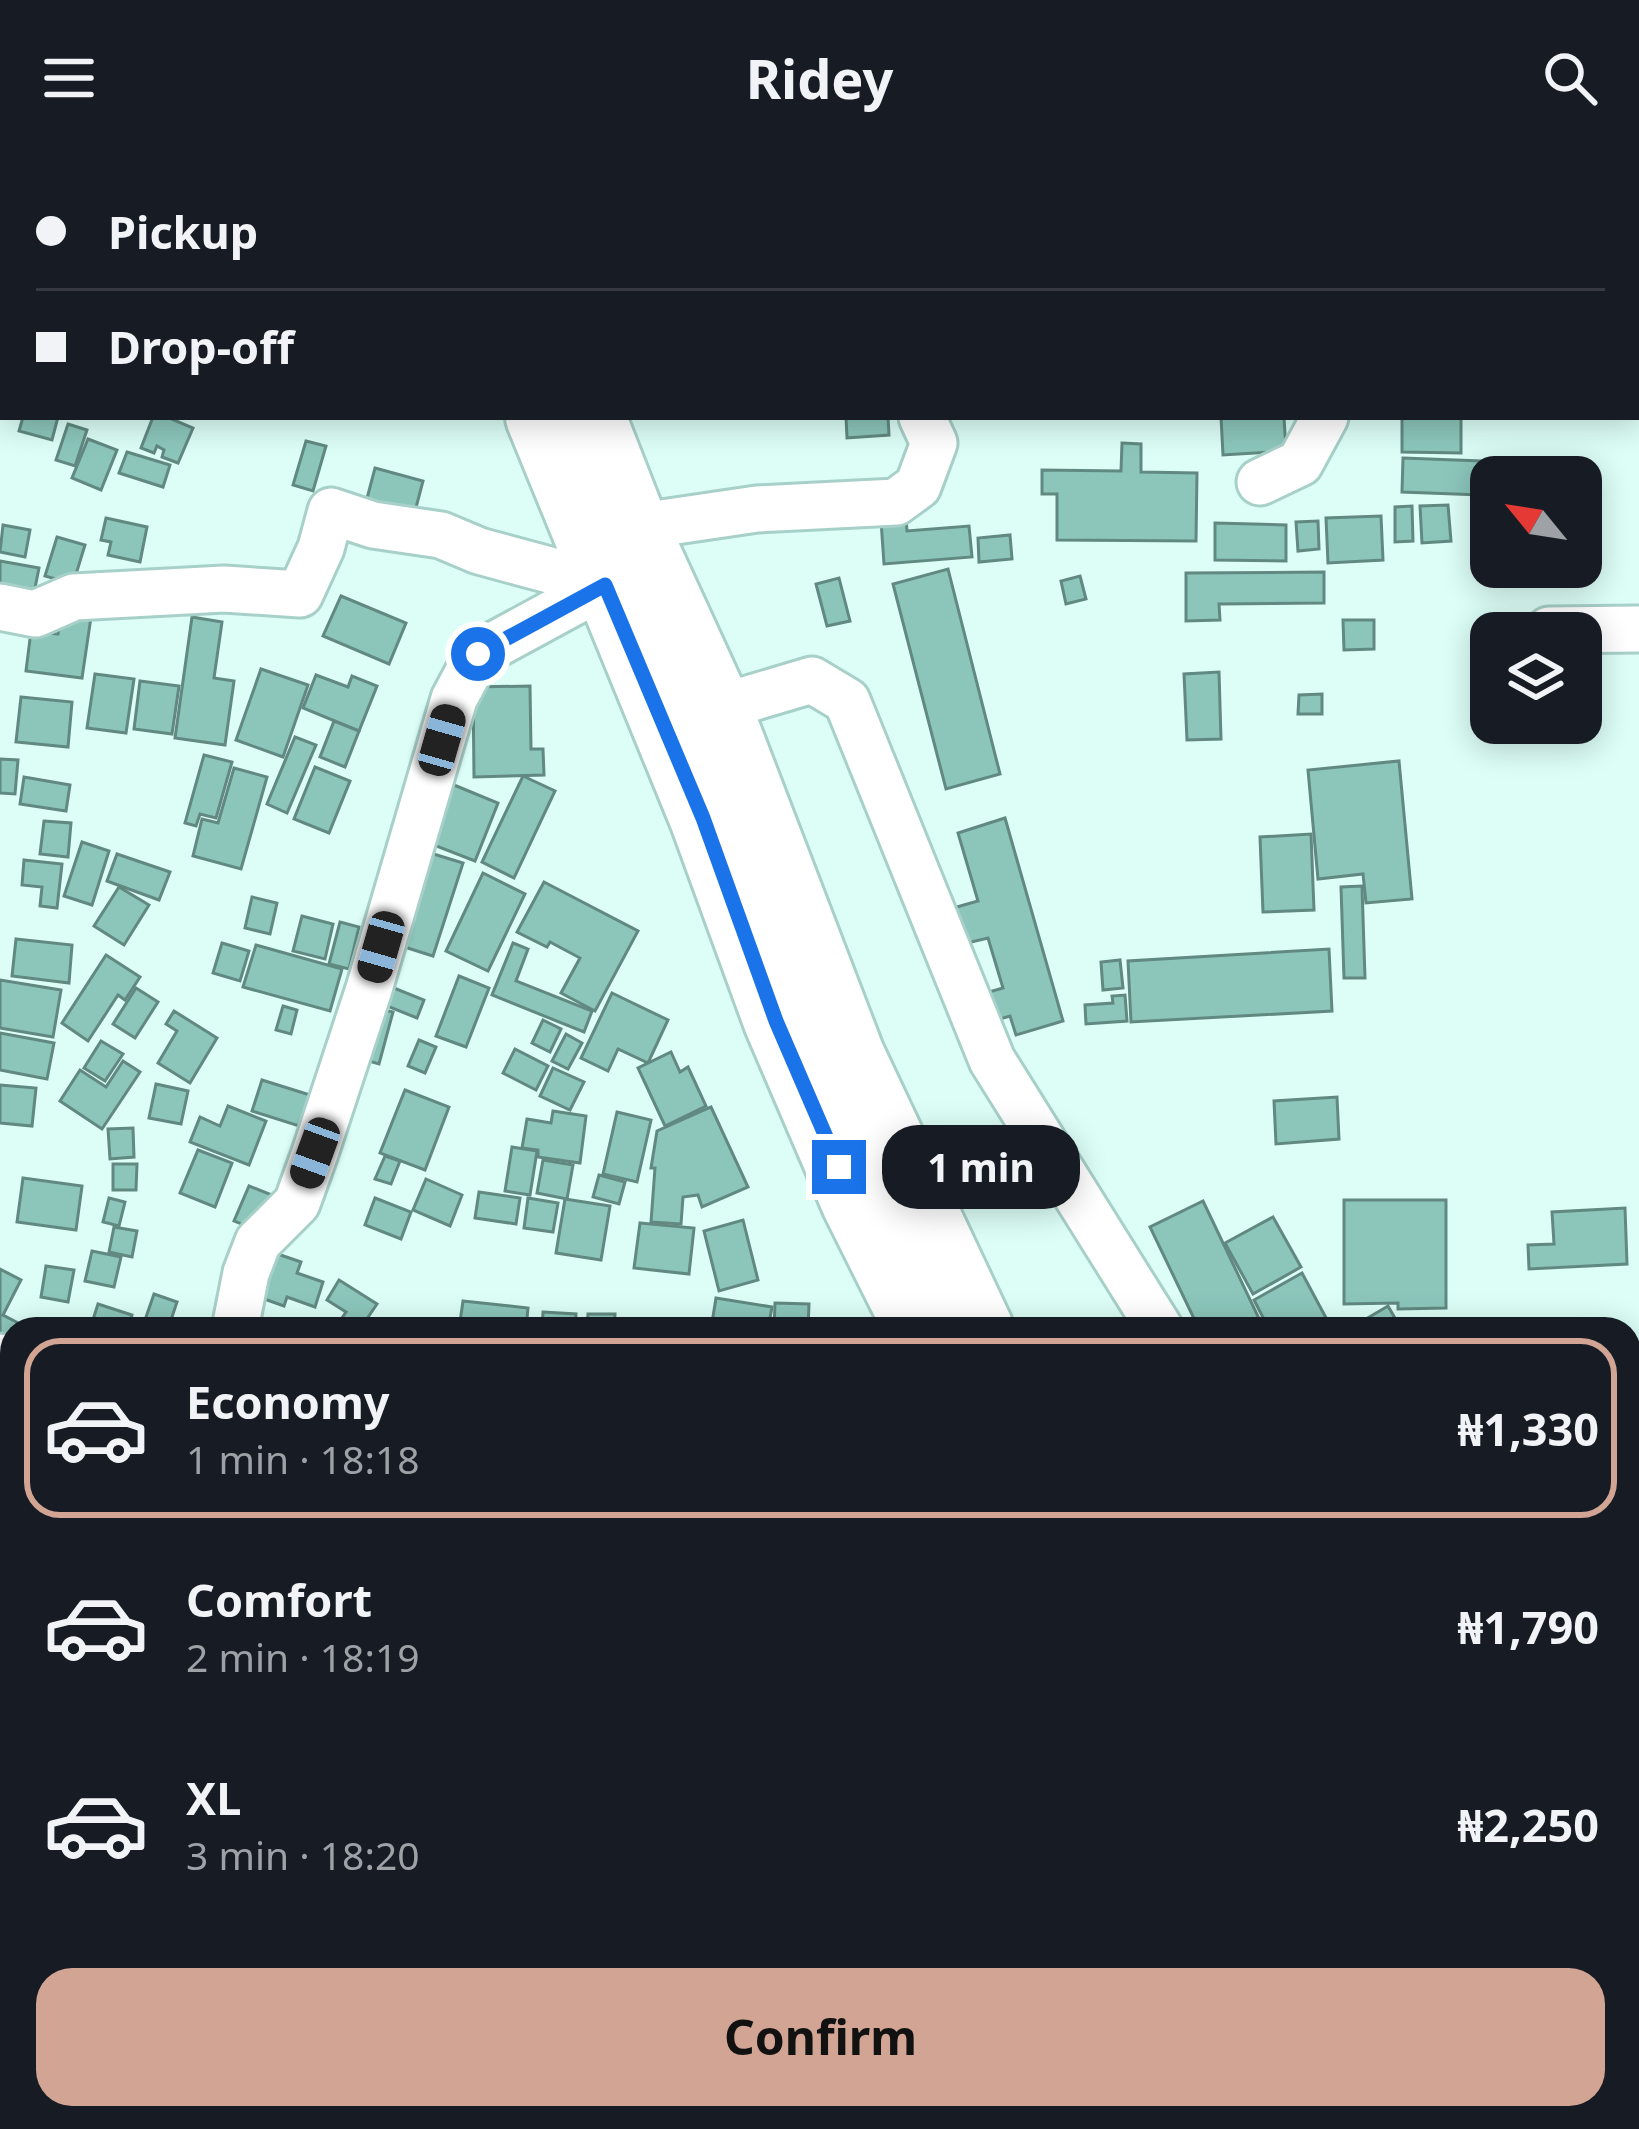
<!DOCTYPE html>
<html lang="en">
<head>
<meta charset="utf-8">
<style>
  :root { --surface:#171b24; --page:#20242c; --text:#f1f3f6; --muted:#9ea1a6; --line:#363941; --accent:#d1a494 }
  body { margin:0; font-family:"Noto Sans",sans-serif; background:var(--page); color:var(--text); height:100vh; display:flex; flex-direction:column; font-size:45px; white-space:nowrap }
  * { box-sizing:border-box; margin:0 }
  p { font-size:39px; color:var(--muted) }
  .icon { flex:none; width:66px; height:66px; fill:none; stroke:currentColor; stroke-width:2; stroke-linecap:round; stroke-linejoin:round }
  .map { position:relative; flex:1; overflow:hidden }
  .sheet { position:absolute; left:0px; top:1161px; width:1641px; height:813px; display:flex; flex-direction:column; background:var(--surface); border-radius:36px 36px 0 0; box-shadow:0 6px 30px #0003 }
  .sheet>* { flex:none }
  .hud { position:absolute; left:0px; top:0px; width:1641px; height:264px; box-shadow:0 6px 30px #0003; display:grid; align-content:center; height:264px; padding:0 36px; background:var(--surface) }
  .needle { width:78px; rotate:300deg }
  .tools { position:absolute; left:1470px; top:300px; display:grid; gap:24px }
  .tools a { display:grid; place-items:center; width:132px; height:132px; border-radius:24px; background:var(--surface); box-shadow:0 6px 30px #0003; font-size:60px }
  .end { position:absolute; width:54px; height:54px; margin:-27px; border:15px solid #1a73e8; background:#fff; box-shadow:0 0 0 6px #fff }
  .from { border-radius:50% }
  .bubble { position:absolute; height:84px; border-radius:36px; background:var(--surface); box-shadow:0 6px 30px #0003; font-size:39px; font-weight:700; line-height:84px; text-align:center }
  .car { position:absolute; width:36px; height:72px; margin:-36px -18px; border-radius:15px; box-shadow:0 0 9px 3px #0007; background:linear-gradient(#222 24%,#8ab4d8 0 40%,#222 0 76%,#8ab4d8 0 86%,#222 0) }
  .hud b { display:flex; align-items:center; gap:42px; height:114px; font-size:45px }
  .hud b+b { border-top:3px solid var(--line) }
  .hud i { width:30px; height:30px; background:var(--text) }
  ul { padding:21px 0 0; list-style:none }
  li { display:flex; align-items:center; gap:36px; height:180px; margin:0 24px 18px; padding:0 12px; border:6px solid transparent; border-radius:36px }
  li div { flex:1 }
  li b { display:block; font-size:45px }
  li em { font-style:normal; font-weight:700 }
  li.selected { border-color:var(--accent) }
  li>.icon { width:108px; height:108px; stroke-width:1.5 }
  .primary-button { display:flex; gap:24px; margin-top:auto; padding:24px 36px }
  .primary-button a { flex:1; height:138px; border-radius:36px; background:var(--accent); color:#111; font-size:48px; font-weight:700; line-height:138px; text-align:center }
  header { display:flex; justify-content:space-between; align-items:center; height:156px; padding:0 36px; background:var(--surface); font-size:54px; font-weight:700 }
  .map>svg:first-child { display:block }
  .building { fill:#8cc6bb; stroke:#618981; stroke-width:3 }
  .lines { fill:none; stroke-linecap:round; stroke-linejoin:round }
  .minor-casing { stroke:#a7d0c8; stroke-width:51 }
  .primary-casing { stroke:#a7d0c8; stroke-width:72 }
  .minor { stroke:#fff; stroke-width:45 }
  .primary { stroke:#fff; stroke-width:66 }
  .route { stroke:#1a73e8; stroke-width:15 }
</style>
</head>
<body>
<header><svg class="icon" aria-label="menu" viewBox="0 0 24 24"><path d="M4 6h16M4 12h16M4 18h16"/></svg>Ridey<svg class="icon" aria-label="search" viewBox="0 0 24 24"><circle cx="10" cy="10" r="6"/><path d="M15 15l6 6"/></svg></header>
<div class="map">
<svg width="1639" height="1973" viewBox="0 0 1639 1973">
  <rect width="100%" height="100%" fill="#dcfef7"/>
  <g class="building">
    <polygon points="23,261 58,261 52,284 19,275"/>
    <polygon points="153,261 167,261 193,272 178,307 162,301 164,294 157,290 154,297 141,292"/>
    <polygon points="846,261 888,261 889,279 847,282"/>
    <polygon points="1221,261 1284,261 1286,295 1223,299"/>
    <polygon points="1402,261 1461,261 1461,297 1402,296"/>
    <polygon points="68,268 87,274 75,310 56,304"/>
    <polygon points="88,283 117,294 101,334 72,322"/>
    <polygon points="306,285 326,290 313,335 293,329"/>
    <polygon points="1122,287 1141,288 1141,316 1197,317 1196,385 1057,384 1057,338 1042,338 1042,314 1121,315"/>
    <polygon points="127,296 170,309 163,331 119,317"/>
    <polygon points="1403,302 1481,305 1480,339 1402,336"/>
    <polygon points="375,312 423,325 413,363 365,350"/>
    <polygon points="905,347 907,375 969,370 972,401 884,408 880,350"/>
    <polygon points="1448,349 1451,385 1422,387 1420,350"/>
    <polygon points="1412,350 1413,385 1395,386 1395,351"/>
    <polygon points="1381,360 1383,404 1328,407 1326,362"/>
    <polygon points="106,362 147,371 140,406 108,399 111,386 101,384"/>
    <polygon points="1318,365 1319,393 1298,395 1296,366"/>
    <polygon points="1215,367 1286,369 1286,405 1215,404"/>
    <polygon points="3,369 30,374 25,401 0,396"/>
    <polygon points="1010,379 1012,403 979,406 978,382"/>
    <polygon points="57,381 85,389 73,428 45,420"/>
    <polygon points="0,405 39,412 33,442 0,447"/>
    <polygon points="948,413 1000,618 946,633 893,428"/>
    <polygon points="1324,416 1324,447 1219,448 1220,464 1186,465 1186,417"/>
    <polygon points="1080,420 1086,443 1066,448 1061,425"/>
    <polygon points="839,422 850,465 827,470 816,428"/>
    <polygon points="341,440 406,467 389,508 323,480"/>
    <polygon points="61,457 91,461 82,522 26,515 31,475 58,478"/>
    <polygon points="192,461 222,466 214,522 234,525 225,589 175,582"/>
    <polygon points="1343,464 1374,464 1374,493 1344,494"/>
    <polygon points="261,513 308,529 283,601 236,584"/>
    <polygon points="1219,516 1221,583 1187,584 1184,518"/>
    <polygon points="95,518 134,523 126,577 87,572"/>
    <polygon points="316,519 348,531 352,520 377,530 359,575 303,552"/>
    <polygon points="140,525 179,530 172,578 134,573"/>
    <polygon points="530,530 531,593 543,593 544,619 474,621 473,531"/>
    <polygon points="1322,538 1322,558 1298,558 1299,539"/>
    <polygon points="21,541 72,546 68,591 16,586"/>
    <polygon points="334,565 359,575 345,611 320,601"/>
    <polygon points="295,581 316,589 287,657 267,648"/>
    <polygon points="204,599 232,606 216,662 200,658 196,670 185,667"/>
    <polygon points="0,603 18,604 15,638 0,637"/>
    <polygon points="1399,605 1412,743 1366,747 1363,718 1318,723 1308,614"/>
    <polygon points="315,611 350,625 329,677 294,663"/>
    <polygon points="234,612 267,621 241,713 193,700 202,663 218,667"/>
    <polygon points="523,620 555,635 514,722 482,706"/>
    <polygon points="24,621 70,629 66,655 20,648"/>
    <polygon points="454,629 498,647 475,705 431,688"/>
    <polygon points="1005,662 1063,865 1016,879 1010,860 990,866 982,838 1003,832 988,782 963,788 953,752 978,745 958,677"/>
    <polygon points="44,665 71,667 68,701 40,698"/>
    <polygon points="1311,678 1314,754 1263,756 1260,681"/>
    <polygon points="82,686 109,695 92,749 64,740"/>
    <polygon points="427,696 463,707 433,800 398,789"/>
    <polygon points="117,698 170,716 159,744 107,725"/>
    <polygon points="24,704 62,708 57,752 40,750 42,731 22,729"/>
    <polygon points="483,717 525,738 488,815 446,795"/>
    <polygon points="544,726 638,775 595,855 561,837 580,802 550,786 547,791 517,776"/>
    <polygon points="1362,730 1365,822 1344,822 1341,731"/>
    <polygon points="119,731 149,749 124,789 94,770"/>
    <polygon points="252,741 277,747 270,778 245,772"/>
    <polygon points="302,760 333,768 325,803 293,795"/>
    <polygon points="340,766 359,771 349,813 329,808"/>
    <polygon points="16,783 72,789 69,827 12,820"/>
    <polygon points="222,787 249,795 240,825 213,817"/>
    <polygon points="513,787 528,793 516,825 592,855 584,876 492,839"/>
    <polygon points="256,789 342,813 330,855 243,831"/>
    <polygon points="1329,793 1332,855 1131,866 1128,805"/>
    <polygon points="106,799 140,821 125,844 118,839 88,885 62,867"/>
    <polygon points="1120,804 1123,832 1103,834 1101,806"/>
    <polygon points="459,820 489,832 466,891 436,880"/>
    <polygon points="0,824 61,834 53,881 0,872"/>
    <polygon points="379,826 424,844 417,862 372,844"/>
    <polygon points="136,832 158,846 135,882 113,868"/>
    <polygon points="612,837 668,864 648,907 618,893 608,915 581,902"/>
    <polygon points="1125,839 1127,865 1086,868 1085,849 1113,847 1112,840"/>
    <polygon points="283,850 297,854 291,878 276,874"/>
    <polygon points="372,851 393,856 379,908 358,902"/>
    <polygon points="174,855 217,882 190,927 158,907 177,875 166,868"/>
    <polygon points="543,864 561,873 550,896 532,887"/>
    <polygon points="0,877 54,887 47,923 0,914"/>
    <polygon points="566,878 582,887 568,913 552,905"/>
    <polygon points="419,884 436,891 425,917 408,910"/>
    <polygon points="101,885 123,898 105,925 84,912"/>
    <polygon points="515,893 548,910 536,934 503,917"/>
    <polygon points="671,896 680,916 688,911 706,950 665,970 638,912"/>
    <polygon points="123,905 140,916 102,973 60,945 80,914 106,931"/>
    <polygon points="553,912 584,926 570,954 540,940"/>
    <polygon points="262,924 310,939 299,970 252,955"/>
    <polygon points="156,928 188,935 181,968 149,962"/>
    <polygon points="0,929 36,932 32,970 0,967"/>
    <polygon points="405,934 449,951 425,1014 380,997"/>
    <polygon points="1337,941 1339,983 1276,988 1274,945"/>
    <polygon points="228,950 266,965 249,1009 190,986 200,961 220,970"/>
    <polygon points="711,951 748,1031 702,1051 698,1039 683,1041 681,1068 651,1066 655,1012 651,1012 657,975"/>
    <polygon points="553,955 586,960 580,1007 538,1001 538,994 522,992 527,963 551,967"/>
    <polygon points="617,956 651,964 637,1026 603,1018"/>
    <polygon points="133,972 134,1001 110,1003 108,973"/>
    <polygon points="512,991 537,995 530,1039 505,1035"/>
    <polygon points="198,994 232,1007 215,1051 180,1037"/>
    <polygon points="385,1000 400,1005 391,1028 375,1023"/>
    <polygon points="543,1004 573,1009 567,1043 537,1037"/>
    <polygon points="113,1008 137,1008 136,1034 113,1034"/>
    <polygon points="599,1019 625,1026 619,1048 593,1041"/>
    <polygon points="23,1022 82,1030 76,1074 17,1066"/>
    <polygon points="426,1023 462,1039 450,1070 413,1054"/>
    <polygon points="249,1030 272,1039 256,1074 234,1065"/>
    <polygon points="479,1036 520,1042 516,1068 475,1062"/>
    <polygon points="109,1042 125,1046 119,1070 103,1066"/>
    <polygon points="375,1042 411,1056 401,1083 365,1069"/>
    <polygon points="528,1042 558,1047 553,1076 524,1072"/>
    <polygon points="565,1043 610,1050 601,1104 556,1097"/>
    <polygon points="1344,1044 1446,1044 1446,1152 1398,1153 1398,1147 1344,1148"/>
    <polygon points="1203,1045 1264,1173 1199,1173 1150,1071"/>
    <polygon points="1625,1052 1627,1108 1529,1113 1528,1089 1554,1088 1552,1056"/>
    <polygon points="1273,1061 1301,1111 1253,1138 1225,1087"/>
    <polygon points="743,1064 758,1124 719,1135 704,1075"/>
    <polygon points="640,1067 694,1072 689,1118 634,1112"/>
    <polygon points="114,1071 137,1075 132,1101 109,1096"/>
    <polygon points="266,1094 301,1106 297,1117 323,1126 315,1151 287,1141 284,1150 250,1138"/>
    <polygon points="92,1095 121,1101 114,1131 85,1125"/>
    <polygon points="46,1110 74,1114 68,1146 41,1141"/>
    <polygon points="0,1113 21,1124 3,1159 30,1173 12,1173 12,1195 0,1189"/>
    <polygon points="1302,1117 1332,1173 1269,1173 1254,1144"/>
    <polygon points="339,1124 377,1148 360,1173 336,1171 346,1156 327,1144"/>
    <polygon points="154,1138 177,1146 168,1173 144,1167"/>
    <polygon points="716,1142 772,1151 768,1173 711,1173"/>
    <polygon points="463,1145 528,1152 526,1173 459,1173"/>
    <polygon points="775,1147 809,1148 808,1173 774,1173"/>
    <polygon points="98,1148 132,1159 128,1173 90,1173"/>
    <polygon points="1388,1150 1400,1171 1410,1165 1414,1173 1349,1173"/>
    <polygon points="543,1156 576,1158 575,1173 542,1173"/>
    <polygon points="588,1158 615,1158 614,1173 587,1173"/>
    <polygon points="0,1345 12,1348 12,1393 0,1389"/>
    <polygon points="1634,1435 1639,1436 1639,1490 1629,1488"/>
    <polygon points="12,1602 12,1664 0,1680 0,1618"/>
    <polygon points="12,1753 12,1802 0,1796 0,1781"/>
    <polygon points="351,1962 415,1962 411,1973 347,1973"/>
    <polygon points="533,1962 580,1962 586,1964 584,1973 529,1973"/>
    <polygon points="943,1962 997,1962 995,1973 941,1973"/>
    <polygon points="1222,1962 1241,1973 1170,1973 1153,1963"/>
  </g>
  <g class="lines">
    <defs>
      <g id="minor">
        <polyline points="316,0 323,3"/>
        <polyline points="848,0 849,3"/>
        <polyline points="1367,0 1367,3"/>
        <polyline points="45,3 48,0"/>
        <polyline points="0,93 3,88"/>
        <polyline points="1260,326 1300,307 1325,261"/>
        <polyline points="635,371 757,353 896,346 918,330 934,287 922,261"/>
        <polyline points="0,451 35,458 74,441 224,433 300,438 321,392 331,355 373,369 441,379 479,395 605,429"/>
        <polyline points="1549,474 1639,473"/>
        <polyline points="718,552 812,524 847,545 992,904 1160,1173"/>
        <polyline points="235,1173 246,1117 258,1086 297,1047 315,997 369,833 454,543 478,498 605,429"/>
        <polyline points="0,1201 12,1209"/>
        <polyline points="0,1714 12,1697"/>
        <polyline points="1111,1962 1112,1973"/>
        <polyline points="332,1973 337,1962"/>
        <polyline points="703,1973 706,1962"/>
        <polyline points="917,1973 920,1962"/>
      </g>
      <g id="primary">
        <polyline points="430,0 431,3"/>
        <polyline points="489,0 491,3"/>
        <polyline points="539,261 703,662 777,865 855,1047 918,1173"/>
        <polyline points="592,261 635,371 718,552 851,899 980,1173"/>
        <polyline points="1535,1962 1545,1973"/>
        <polyline points="1608,1962 1620,1973"/>
      </g>
    </defs>
    <use href="#minor" class="minor-casing"/>
    <use href="#primary" class="primary-casing"/>
    <use href="#minor" class="minor"/>
    <use href="#primary" class="primary"/>
  </g>
  <g class="lines">
    <polyline class="route" points="478,498 605,429 703,662 776,865 839,1011"/>
  </g>
</svg>
<div class="tools">
<a><svg class="needle" viewBox="-14 -14 28 28"><path d="M0-13l5 13h-10z" fill="#e53935"/><path d="M0 13l5-13h-10z" fill="#9ea1a6"/></svg></a>
<a><svg class="icon" aria-label="layers" viewBox="0 0 24 24"><path d="M12 4l9 5-9 5-9-5zM3 14l9 5 9-5"/></svg></a>
</div>
<i class="end from" style="left:478px;top:498px"></i>
<i class="end" style="left:839px;top:1011px"></i>
<div class="bubble" style="left:882px;top:969px;width:198px">1 min</div>
<i class="car" style="left:442px;top:584px;rotate:16deg"></i>
<i class="car" style="left:381px;top:791px;rotate:196deg"></i>
<i class="car" style="left:315px;top:997px;rotate:200deg"></i>
<div class="hud">
<b><i class="from"></i>Pickup</b>
<b><i></i>Drop-off</b>
</div>
<section class="sheet">
<ul>
<li class="selected"><svg class="icon" aria-label="car" viewBox="0 0 24 24"><path d="M5 17H2v-5l4-1 3-4h7l3 4 3 1v5h-3M9 17h6M6 11h13"/><circle cx="7" cy="17" r="2"/><circle cx="17" cy="17" r="2"/></svg><div><b>Economy</b><p>1 min · 18:18</p></div><em>₦1,330</em></li>
<li><svg class="icon" aria-label="car" viewBox="0 0 24 24"><path d="M5 17H2v-5l4-1 3-4h7l3 4 3 1v5h-3M9 17h6M6 11h13"/><circle cx="7" cy="17" r="2"/><circle cx="17" cy="17" r="2"/></svg><div><b>Comfort</b><p>2 min · 18:19</p></div><em>₦1,790</em></li>
<li><svg class="icon" aria-label="car" viewBox="0 0 24 24"><path d="M5 17H2v-5l4-1 3-4h7l3 4 3 1v5h-3M9 17h6M6 11h13"/><circle cx="7" cy="17" r="2"/><circle cx="17" cy="17" r="2"/></svg><div><b>XL</b><p>3 min · 18:20</p></div><em>₦2,250</em></li>
</ul>
<div class="primary-button"><a>Confirm</a></div>
</section>
</div>
</body>
</html>
